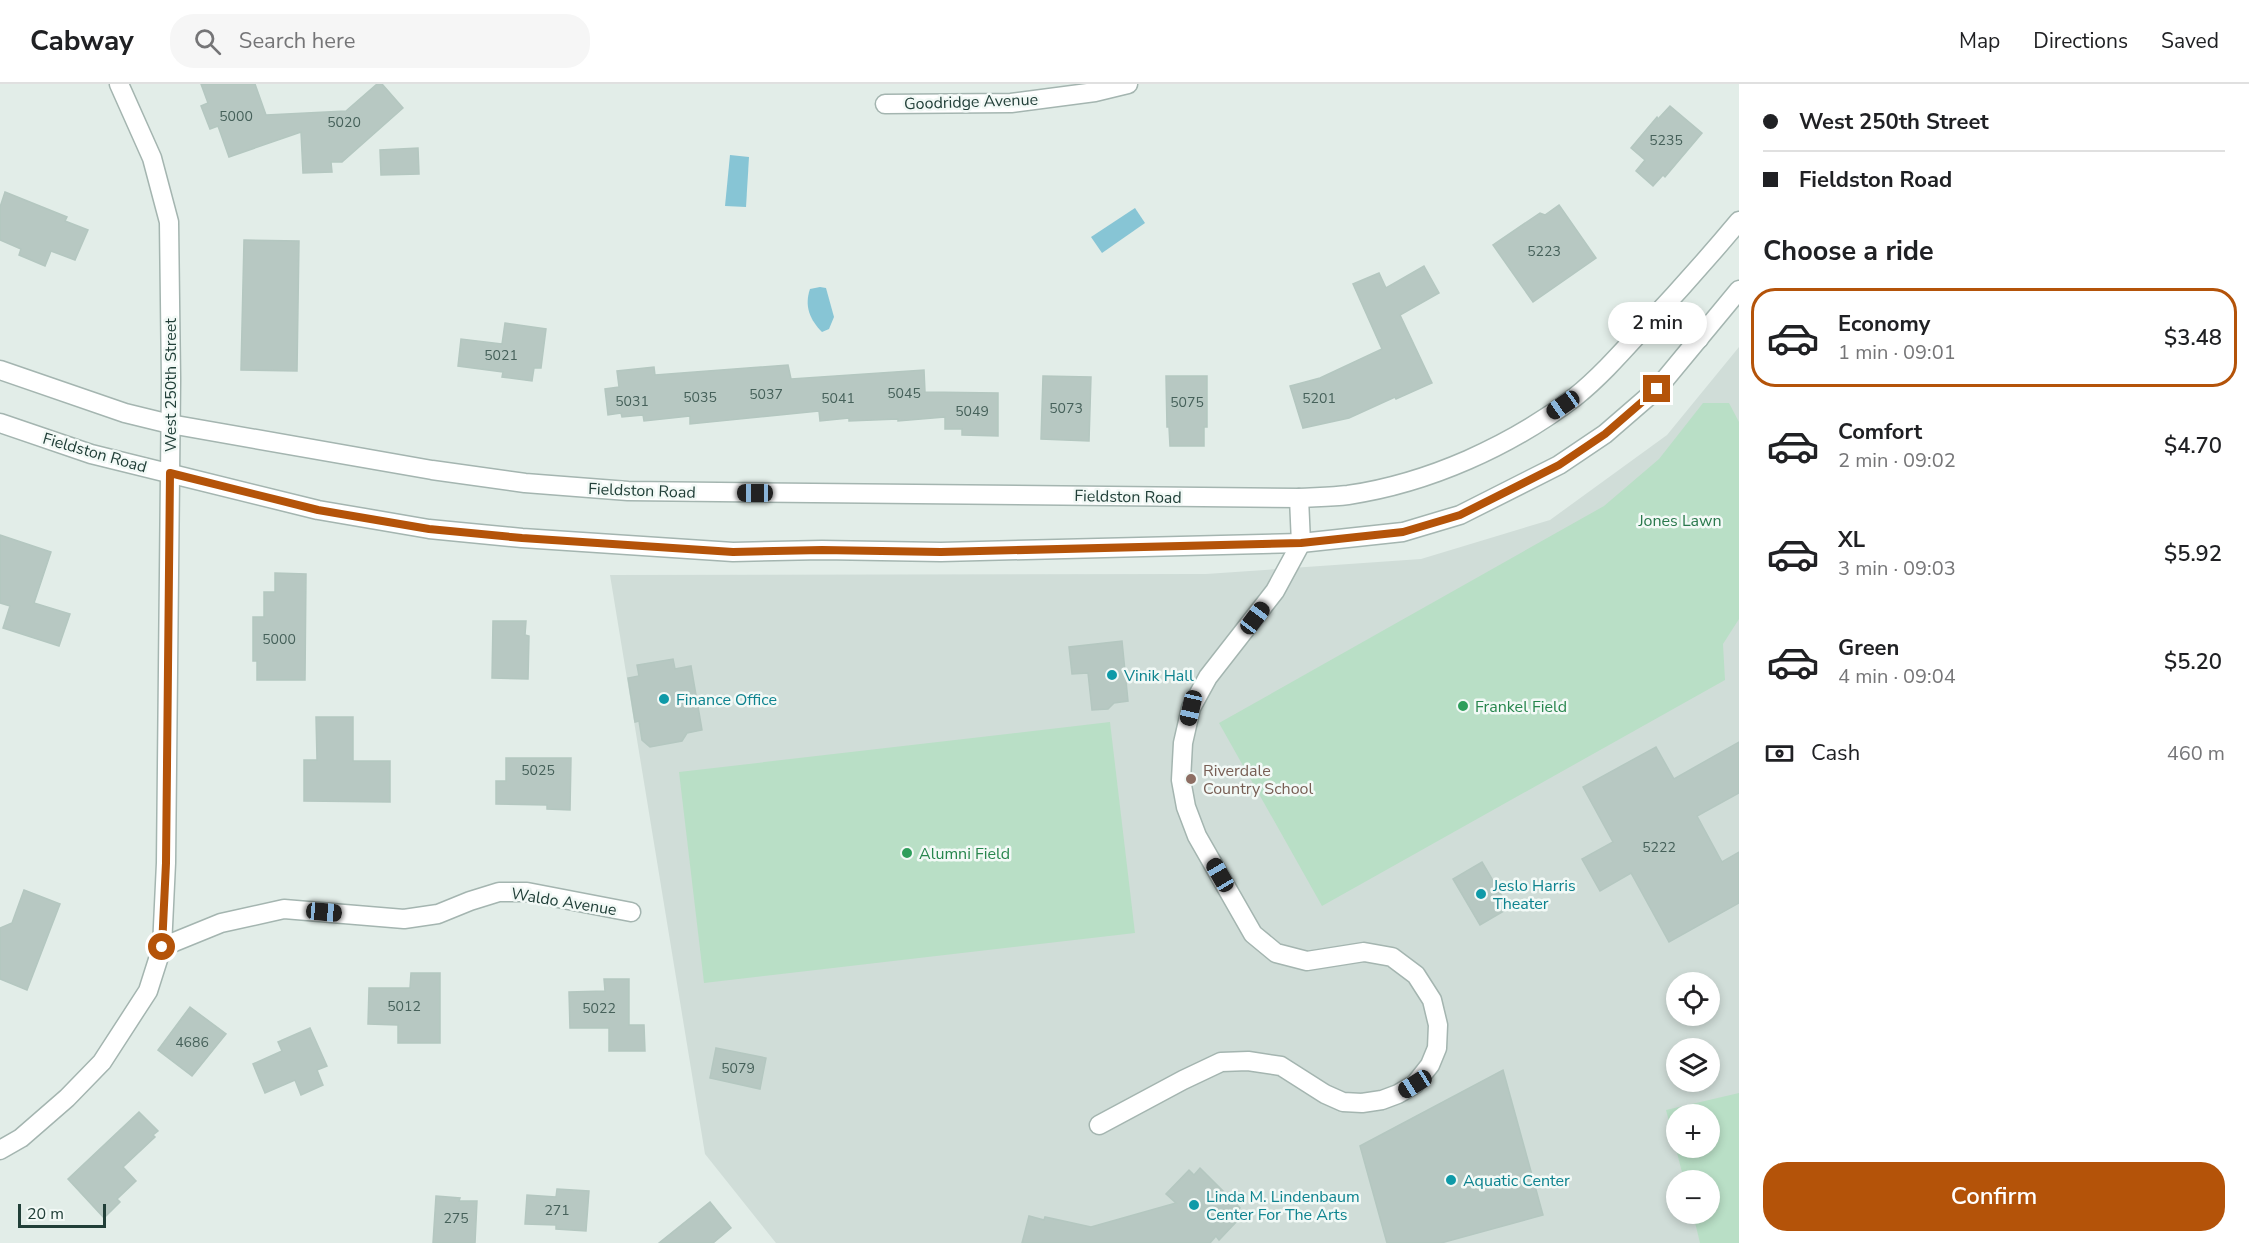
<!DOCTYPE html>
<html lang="en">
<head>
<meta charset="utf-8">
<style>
  :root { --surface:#fff; --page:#f6f6f6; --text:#202124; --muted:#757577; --line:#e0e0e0; --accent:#b45309 }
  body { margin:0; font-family:"Nunito Sans",sans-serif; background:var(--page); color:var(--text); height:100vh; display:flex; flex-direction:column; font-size:22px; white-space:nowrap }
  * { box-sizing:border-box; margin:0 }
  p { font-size:20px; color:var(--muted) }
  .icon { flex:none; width:33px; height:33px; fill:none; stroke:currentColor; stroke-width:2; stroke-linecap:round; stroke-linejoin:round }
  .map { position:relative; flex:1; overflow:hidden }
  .sheet { display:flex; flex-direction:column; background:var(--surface); width:510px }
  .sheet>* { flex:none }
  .hud { display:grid; align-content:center; height:132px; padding:0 24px; background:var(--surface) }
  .buttons { position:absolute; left:1666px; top:888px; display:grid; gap:12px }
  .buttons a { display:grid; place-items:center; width:54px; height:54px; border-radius:50%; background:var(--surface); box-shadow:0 3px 9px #0003; font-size:30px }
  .scale { position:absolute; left:18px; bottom:15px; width:88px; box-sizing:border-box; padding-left:6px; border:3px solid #213f38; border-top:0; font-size:16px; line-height:21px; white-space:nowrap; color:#213f38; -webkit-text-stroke:4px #f2f9f6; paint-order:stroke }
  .end { position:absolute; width:27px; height:27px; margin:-14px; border:8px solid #b45309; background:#fff; box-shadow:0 0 0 3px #fff }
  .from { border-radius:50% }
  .bubble { position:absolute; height:42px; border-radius:21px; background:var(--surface); box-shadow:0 3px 9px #0003; font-size:20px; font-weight:600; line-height:42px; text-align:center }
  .car { position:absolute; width:18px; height:36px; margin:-18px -9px; border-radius:8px; box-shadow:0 0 4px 2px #0007; background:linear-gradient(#222 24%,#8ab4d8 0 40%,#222 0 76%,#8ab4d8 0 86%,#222 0) }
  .hud b { display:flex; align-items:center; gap:21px; height:57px; font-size:22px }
  .hud b+b { border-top:2px solid var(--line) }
  .hud i { width:15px; height:15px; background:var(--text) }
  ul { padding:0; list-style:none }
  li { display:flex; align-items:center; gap:18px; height:99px; margin:0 12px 9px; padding:0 12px; border:3px solid transparent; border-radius:24px }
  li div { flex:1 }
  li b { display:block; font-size:22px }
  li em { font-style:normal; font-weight:600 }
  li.on { border-color:var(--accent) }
  li>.icon { width:54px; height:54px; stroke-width:1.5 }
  h2 { padding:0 24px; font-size:27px; line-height:72px }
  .pay { display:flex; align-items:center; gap:15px; height:66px; padding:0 24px; font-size:22px }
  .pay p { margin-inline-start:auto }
  .primary-button { display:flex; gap:12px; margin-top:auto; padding:12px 24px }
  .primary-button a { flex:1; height:69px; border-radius:24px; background:var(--accent); color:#fff; font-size:24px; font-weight:600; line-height:69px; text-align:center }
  header { display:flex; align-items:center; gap:36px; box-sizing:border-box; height:84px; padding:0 30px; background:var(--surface); border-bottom:2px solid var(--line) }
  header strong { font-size:28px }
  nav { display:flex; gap:33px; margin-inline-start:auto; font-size:21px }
  .search { width:420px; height:54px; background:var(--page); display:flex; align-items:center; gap:15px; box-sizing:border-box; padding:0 21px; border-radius:24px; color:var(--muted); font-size:22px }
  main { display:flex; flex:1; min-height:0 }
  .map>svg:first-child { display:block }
  .built { fill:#d0ddd8; fill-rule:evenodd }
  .green { fill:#b9dfc6; fill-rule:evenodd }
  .water { fill:#87c5d5 }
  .building { fill:#b7c8c2; stroke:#b4c7c0; stroke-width:1.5 }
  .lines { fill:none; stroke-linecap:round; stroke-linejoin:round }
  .minor-casing { stroke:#a4b5b0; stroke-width:21 }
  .minor { stroke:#fff; stroke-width:18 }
  .route { stroke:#b45309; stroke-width:8 }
  .culture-dot { fill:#0f9aa8; stroke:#f2f9f6; stroke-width:2 }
  .leisure-dot { fill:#2e9e5b; stroke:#f2f9f6; stroke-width:2 }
  .education-dot { fill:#8d6e63; stroke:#f2f9f6; stroke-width:2 }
  .labels { text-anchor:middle; stroke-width:5; stroke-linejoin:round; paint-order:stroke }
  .number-label { font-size:14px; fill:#46615a }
  .street-label { font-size:16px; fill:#213f38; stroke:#f2f9f6 }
  .park-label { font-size:16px; fill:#29784c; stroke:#f2f9f6 }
  .culture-label { font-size:16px; fill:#0d838f; stroke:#f2f9f6; text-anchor:start }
  .leisure-label { font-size:16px; fill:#27864d; stroke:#f2f9f6; text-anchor:start }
  .education-label { font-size:16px; fill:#785e54; stroke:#f2f9f6; text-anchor:start }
</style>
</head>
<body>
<header>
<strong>Cabway</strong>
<div class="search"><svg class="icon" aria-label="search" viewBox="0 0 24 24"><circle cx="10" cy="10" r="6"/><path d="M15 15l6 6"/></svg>Search here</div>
<nav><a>Map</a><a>Directions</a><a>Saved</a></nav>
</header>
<main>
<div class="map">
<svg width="1739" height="1159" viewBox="0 0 1739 1159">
  <rect width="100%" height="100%" fill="#e2ede8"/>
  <path class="built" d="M1739,263V1159H776L705,1070L610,491L1206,490L1421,475L1550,436L1667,351ZM1677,898H1710V932H1677ZM1677,964H1710V998H1677ZM1677,1030H1710V1064H1677ZM1677,1096H1710V1130H1677Z"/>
  <g class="green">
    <polygon points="1703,319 1729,319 1739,338 1739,535 1723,560 1725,596 1322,822 1219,639 1604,422 1659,375"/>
    <polygon points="1110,638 1135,849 704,899 679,688"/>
    <path d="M1739,1009V1159H1700L1693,1130H1710V1096H1684L1666,1026ZM1677,1030H1710V1064H1677Z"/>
  </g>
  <g class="water">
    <polygon points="730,71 749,73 746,123 725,122"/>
    <polygon points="1135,124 1145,139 1102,169 1091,153"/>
    <path d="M820,203L826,204L834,233L829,245L822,248C810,236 804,222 810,205Z"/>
  </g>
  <g class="building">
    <polygon points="201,0 255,0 266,31 346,27 377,0 382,0 403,24 342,78 331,78 332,88 303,89 301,48 229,73 218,42 210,45 201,22 208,19"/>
    <polygon points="1670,22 1702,49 1665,93 1663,91 1653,102 1636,87 1645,76 1631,64 1657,33 1658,35"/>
    <polygon points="418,64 419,90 381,91 380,66"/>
    <polygon points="5,108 67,133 65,137 88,146 75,176 51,167 45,182 19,171 21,165 0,156 0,123"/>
    <polygon points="1559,121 1596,174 1533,218 1493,161 1540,129 1545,131"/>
    <polygon points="244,156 299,157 297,287 241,286"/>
    <polygon points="1424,182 1439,209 1400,231 1432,299 1396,315 1395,313 1349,334 1303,344 1290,302 1320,294 1382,265 1353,200 1379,189 1386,204"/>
    <polygon points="505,239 546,245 541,284 534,284 532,297 502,293 503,288 458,282 461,255 502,260"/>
    <polygon points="788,281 791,295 924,286 925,308 998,309 998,352 962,351 962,345 945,345 945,333 898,337 898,335 849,337 849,334 820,337 819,327 690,340 690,332 644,337 643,331 622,333 621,329 608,331 605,305 619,303 617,287 654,283 655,291"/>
    <polygon points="1043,292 1091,293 1089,357 1041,355"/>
    <polygon points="1166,292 1207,292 1207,343 1204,343 1204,362 1170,362 1169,343 1167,343"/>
    <polygon points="0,451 51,468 34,519 70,530 59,562 3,544 10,522 0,519"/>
    <polygon points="275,489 306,490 305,596 257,596 257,577 253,577 253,533 264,533 264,508 275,508"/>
    <polygon points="493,537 526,537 525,551 529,552 528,595 492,594"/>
    <polygon points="1122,557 1128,617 1114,619 1108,625 1092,626 1088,589 1072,590 1069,563"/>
    <polygon points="673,575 675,585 691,582 702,646 687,649 682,657 650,663 642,656 639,637 635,638 628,594 639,592 637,581"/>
    <polygon points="316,633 353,633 353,677 390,677 390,718 304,717 304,676 317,676"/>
    <polygon points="1739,658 1739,709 1697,732 1722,778 1739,768 1739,819 1669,858 1631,789 1600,807 1582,775 1613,758 1583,703 1656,663 1674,695"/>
    <polygon points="506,674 571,674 570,726 547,725 547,721 496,720 496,697 506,697"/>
    <polygon points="1482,778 1509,824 1480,841 1453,795"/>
    <polygon points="24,806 60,820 27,906 0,895 0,844 12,839"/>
    <polygon points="411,889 440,889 440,959 398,959 398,941 368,940 369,904 410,904"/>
    <polygon points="604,895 629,895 629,941 644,941 645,967 609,967 609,944 570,944 569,908 605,907"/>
    <polygon points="190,923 226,950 192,992 158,966"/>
    <polygon points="310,944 327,982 317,986 323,1001 301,1011 295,996 265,1009 253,980 282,967 278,958"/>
    <polygon points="716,964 766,974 760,1005 710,994"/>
    <polygon points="1503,986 1543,1131 1441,1159 1387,1159 1360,1062"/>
    <polygon points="139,1028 158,1047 153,1051 155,1053 123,1083 136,1097 117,1115 120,1118 104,1134 68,1095"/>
    <polygon points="1200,1084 1240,1124 1234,1129 1239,1135 1219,1156 1216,1152 1210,1159 1022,1159 1029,1132 1044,1136 1045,1133 1091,1143 1176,1119 1166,1110 1189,1086 1194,1091"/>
    <polygon points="557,1105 589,1107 586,1147 556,1145 556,1141 525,1140 527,1111 556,1113"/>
    <polygon points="436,1112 460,1114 459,1117 477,1117 475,1159 433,1159"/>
    <polygon points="710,1118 731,1144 713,1159 659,1159"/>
  </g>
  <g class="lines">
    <defs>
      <g id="minor">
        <polyline points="119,0 152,74 169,138 171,296 166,779 162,863"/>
        <polyline points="885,20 1011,19 1095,8 1128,0"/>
        <polyline points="1663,224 1699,255"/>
        <path d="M0,286L125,329L170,340L432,386L525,399L628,407L1299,414C1315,413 1332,413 1348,411C1429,399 1511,362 1575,313C1600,293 1622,268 1643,245C1676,210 1708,174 1739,137"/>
        <polyline points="0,339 91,370 318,426 429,445 522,454 733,468 822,466 941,468 1301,459 1403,448 1460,431 1559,381 1605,350 1657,305 1739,206"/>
        <polyline points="1099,1041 1183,996 1221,978 1248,977 1281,982 1325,1010 1343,1018 1362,1019 1382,1016 1398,1010 1415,1000 1430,981 1437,964 1438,941 1432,916 1416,891 1392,873 1364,868 1307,877 1276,869 1253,850 1197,752 1186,723 1181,696 1183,659 1191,624 1208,593 1275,507 1301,459 1299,414"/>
        <polyline points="0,1066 21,1054 67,1014 102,978 148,907 162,863 221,839 284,825 404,835 438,830 470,817 499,808 527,808 631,828"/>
      </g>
    </defs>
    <use href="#minor" class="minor-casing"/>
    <use href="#minor" class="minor"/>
  </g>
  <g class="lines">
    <polyline class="route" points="162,863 166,779 170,389 318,426 429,445 522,454 733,468 822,466 941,468 1301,459 1403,448 1460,431 1559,381 1605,350 1657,305"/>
  </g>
  <g class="culture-dot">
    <circle cx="1112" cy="591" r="6"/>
    <circle cx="664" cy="615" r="6"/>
    <circle cx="1481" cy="810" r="6"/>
    <circle cx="1451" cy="1096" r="6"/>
    <circle cx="1194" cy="1121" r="6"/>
  </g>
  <g class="leisure-dot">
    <circle cx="1463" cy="622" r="6"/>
    <circle cx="907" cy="769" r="6"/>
  </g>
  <circle class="education-dot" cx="1191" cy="695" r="6"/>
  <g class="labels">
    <g class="number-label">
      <text x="236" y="37">5000</text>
      <text x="344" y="43">5020</text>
      <text x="1666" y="61">5235</text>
      <text x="1544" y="172">5223</text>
      <text x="501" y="276">5021</text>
      <text x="904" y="314">5045</text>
      <text x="766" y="315">5037</text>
      <text x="700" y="318">5035</text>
      <text x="838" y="319">5041</text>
      <text x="1319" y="319">5201</text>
      <text x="632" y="322">5031</text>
      <text x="1187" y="323">5075</text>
      <text x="1066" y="329">5073</text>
      <text x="972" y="332">5049</text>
      <text x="279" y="560">5000</text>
      <text x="538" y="691">5025</text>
      <text x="1659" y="768">5222</text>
      <text x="404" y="927">5012</text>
      <text x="599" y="929">5022</text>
      <text x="192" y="963">4686</text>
      <text x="738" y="989">5079</text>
      <text x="557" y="1131">271</text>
      <text x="456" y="1139">275</text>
    </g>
    <g class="street-label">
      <text transform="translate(971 17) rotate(-2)" y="6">Goodridge Avenue</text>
      <text transform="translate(170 301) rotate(-90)" y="6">West 250th Street</text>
      <text transform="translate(95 368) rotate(16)" y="6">Fieldston Road</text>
      <text transform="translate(642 406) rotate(2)" y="6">Fieldston Road</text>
      <text transform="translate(1128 412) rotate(1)" y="6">Fieldston Road</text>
      <text transform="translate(564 817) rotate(9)" y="6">Waldo Avenue</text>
    </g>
    <g class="park-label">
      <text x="1680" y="442">Jones Lawn</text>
    </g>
    <g class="culture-label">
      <text x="1124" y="597">Vinik Hall</text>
      <text x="676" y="621">Finance Office</text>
      <text x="1493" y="807">Jeslo Harris<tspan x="1493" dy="18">Theater</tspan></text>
      <text x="1463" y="1102">Aquatic Center</text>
      <text x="1206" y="1118">Linda M. Lindenbaum<tspan x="1206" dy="18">Center For The Arts</tspan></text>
    </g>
    <g class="leisure-label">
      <text x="1475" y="628">Frankel Field</text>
      <text x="919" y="775">Alumni Field</text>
    </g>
    <g class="education-label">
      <text x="1203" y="692">Riverdale<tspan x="1203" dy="18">Country School</tspan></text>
    </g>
  </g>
</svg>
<div class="buttons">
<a><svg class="icon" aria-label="locate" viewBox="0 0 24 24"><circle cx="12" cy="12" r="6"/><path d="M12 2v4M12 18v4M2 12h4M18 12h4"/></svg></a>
<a><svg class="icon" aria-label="layers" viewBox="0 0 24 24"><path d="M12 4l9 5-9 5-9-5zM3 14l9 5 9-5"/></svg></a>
<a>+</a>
<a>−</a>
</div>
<div class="scale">20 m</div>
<i class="end from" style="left:162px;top:863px"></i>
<i class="end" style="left:1657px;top:305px"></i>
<div class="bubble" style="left:1608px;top:218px;width:99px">2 min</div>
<i class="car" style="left:1563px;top:321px;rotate:235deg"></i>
<i class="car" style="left:755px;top:409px;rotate:270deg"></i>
<i class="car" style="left:1255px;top:534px;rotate:37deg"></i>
<i class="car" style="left:1191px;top:624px;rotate:193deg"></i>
<i class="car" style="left:1220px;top:791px;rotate:330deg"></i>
<i class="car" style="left:324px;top:828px;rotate:95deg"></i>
<i class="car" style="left:1415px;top:1000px;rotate:238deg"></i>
</div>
<section class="sheet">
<div class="hud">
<b><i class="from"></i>West 250th Street</b>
<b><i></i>Fieldston Road</b>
</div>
<h2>Choose a ride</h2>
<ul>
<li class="on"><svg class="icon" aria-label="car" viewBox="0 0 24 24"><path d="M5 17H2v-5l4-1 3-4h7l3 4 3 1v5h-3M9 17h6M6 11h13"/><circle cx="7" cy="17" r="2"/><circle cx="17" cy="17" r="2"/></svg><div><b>Economy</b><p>1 min · 09:01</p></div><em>$3.48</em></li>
<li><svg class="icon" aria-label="car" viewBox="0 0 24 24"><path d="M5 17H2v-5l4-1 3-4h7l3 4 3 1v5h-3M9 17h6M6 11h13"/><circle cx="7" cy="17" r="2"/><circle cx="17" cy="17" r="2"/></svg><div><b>Comfort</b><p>2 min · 09:02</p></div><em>$4.70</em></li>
<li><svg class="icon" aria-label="car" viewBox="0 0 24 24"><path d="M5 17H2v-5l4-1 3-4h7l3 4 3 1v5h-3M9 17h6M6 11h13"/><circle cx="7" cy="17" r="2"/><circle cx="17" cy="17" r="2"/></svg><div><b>XL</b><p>3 min · 09:03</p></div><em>$5.92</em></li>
<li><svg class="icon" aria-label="car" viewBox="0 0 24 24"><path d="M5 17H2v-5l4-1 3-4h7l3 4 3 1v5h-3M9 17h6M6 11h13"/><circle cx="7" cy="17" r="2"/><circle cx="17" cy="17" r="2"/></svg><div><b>Green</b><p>4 min · 09:04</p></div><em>$5.20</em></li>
</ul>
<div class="pay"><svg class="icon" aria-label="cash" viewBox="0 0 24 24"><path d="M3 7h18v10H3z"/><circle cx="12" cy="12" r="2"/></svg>Cash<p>460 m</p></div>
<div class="primary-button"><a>Confirm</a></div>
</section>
</main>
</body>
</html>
